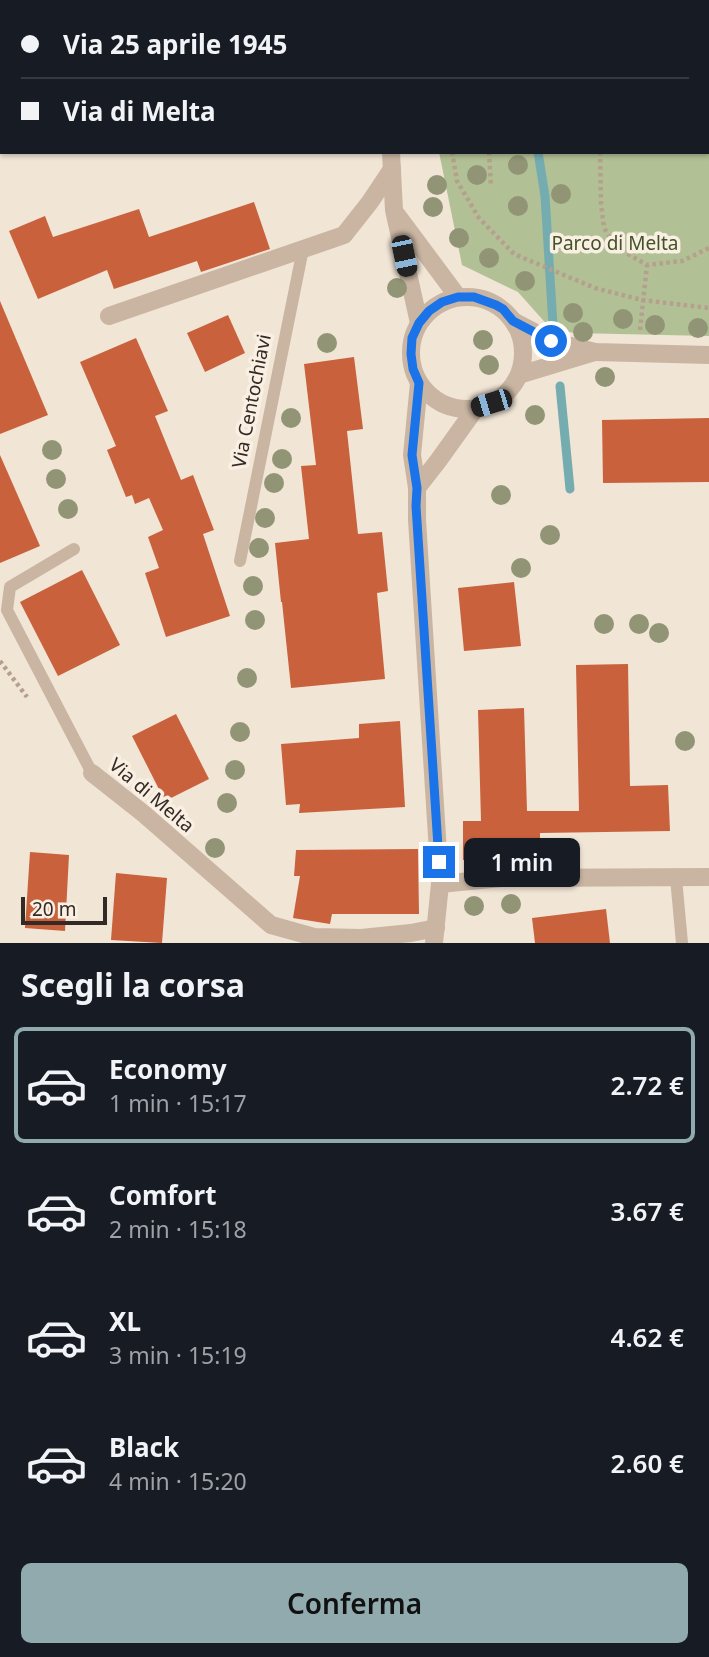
<!DOCTYPE html>
<html lang="it">
<head>
<meta charset="utf-8">
<style>
  :root { --surface:#171b24; --page:#20242c; --text:#f1f3f6; --muted:#9ea1a6; --line:#363941; --accent:#90aaae }
  body { margin:0; font-family:"Noto Sans",sans-serif; background:var(--page); color:var(--text); height:100vh; display:flex; flex-direction:column; font-size:26px; white-space:nowrap }
  * { box-sizing:border-box; margin:0 }
  p { font-size:23px; color:var(--muted) }
  .icon { flex:none; width:38px; height:38px; fill:none; stroke:currentColor; stroke-width:2; stroke-linecap:round; stroke-linejoin:round }
  .map { position:relative; height:943px; overflow:hidden }
  .side { display:flex; flex-direction:column; background:var(--surface); flex:1 }
  .side>* { flex:none }
  .hud { position:absolute; left:0px; top:0px; width:710px; height:154px; box-shadow:0 2px 5px #0004; display:grid; align-content:center; height:154px; padding:0 21px; background:var(--surface) }
  .scale { position:absolute; left:21px; bottom:18px; width:86px; box-sizing:border-box; padding-left:7px; border:4px solid #342a25; border-top:0; font-size:19px; line-height:24px; white-space:nowrap; color:#342a25; -webkit-text-stroke:5px #f9efe2; paint-order:stroke }
  .end { position:absolute; width:32px; height:32px; margin:-16px; border:9px solid #1a73e8; background:#fff; box-shadow:0 0 0 4px #fff }
  .from { border-radius:50% }
  .bubble { position:absolute; height:49px; border-radius:10px; background:var(--surface); box-shadow:0 2px 5px #0004; font-size:23px; font-weight:600; line-height:49px; text-align:center }
  .car { position:absolute; width:21px; height:42px; margin:-21px -10px; border-radius:9px; box-shadow:0 0 5px 2px #0007; background:linear-gradient(#222 24%,#8ab4d8 0 40%,#222 0 76%,#8ab4d8 0 86%,#222 0) }
  .hud b { display:flex; align-items:center; gap:24px; height:66px; font-size:26px }
  .hud b+b { border-top:2px solid var(--line) }
  .hud i { width:18px; height:18px; background:var(--text) }
  ul { padding:0; list-style:none }
  li { display:flex; align-items:center; gap:21px; height:116px; margin:0 14px 10px; padding:0 7px; border:4px solid transparent; border-radius:10px }
  li div { flex:1 }
  li b { display:block; font-size:26px }
  li em { font-style:normal; font-weight:600 }
  li.current { border-color:var(--accent) }
  li>.icon { width:63px; height:63px; stroke-width:1.5 }
  h2 { padding:0 21px; font-size:32px; line-height:84px }
  .action { display:flex; gap:14px; margin-top:auto; padding:14px 21px }
  .action a { flex:1; height:80px; border-radius:10px; background:var(--accent); color:#111; font-size:28px; font-weight:600; line-height:80px; text-align:center }
  .map>svg:first-child { display:block }
  .green { fill:#b2c096 }
  .lines { fill:none; stroke-linecap:round; stroke-linejoin:round }
  .stream { stroke:#75acaf; stroke-width:9 }
  .building { fill:#c9613c }
  .path { stroke:#b59f8d; stroke-width:4.5; stroke-dasharray:3.5 3.5; stroke-linecap:butt }
  .service { stroke:#c9b5a2; stroke-width:12 }
  .minor { stroke:#c9b5a2; stroke-width:18 }
  .tertiary { stroke:#c9b5a2; stroke-width:18 }
  .tree { fill:#919576 }
  .route { stroke:#1a73e8; stroke-width:9 }
  .labels { text-anchor:middle; stroke-width:7; stroke-linejoin:round; paint-order:stroke }
  .park-label { font-size:19px; fill:#425328; stroke:#f9efe2 }
  .street-label { font-size:19px; fill:#342a25; stroke:#f9efe2 }
</style>
</head>
<body>
<div class="map">
<svg width="709" height="943" viewBox="0 0 709 943">
  <rect width="100%" height="100%" fill="#f1e5d6"/>
  <polygon class="green" points="413,0 709,0 709,336 574,333 550,328 518,292 462,265 439,152 709,152 709,2 413,2"/>
  <g class="lines">
    <g class="stream">
      <polyline points="537,0 538,2"/>
      <polyline points="538,152 545,196 553,325"/>
      <polyline points="560,386 570,489"/>
    </g>
  </g>
  <g class="building">
    <polygon points="254,202 270,249 201,272 197,261 114,289 107,270 38,299 9,231 45,216 53,237 139,209 149,237"/>
    <polygon points="0,301 48,415 0,434"/>
    <polygon points="228,315 245,353 205,372 187,333"/>
    <polygon points="136,338 168,411 155,416 181,480 193,475 214,530 203,534 230,616 166,637 145,573 159,568 148,537 163,530 149,498 135,504 132,495 126,497 107,450 116,446 80,362"/>
    <polygon points="354,357 363,429 347,431 358,534 382,532 388,591 377,593 385,679 291,688 282,602 281,602 275,543 309,539 301,466 316,465 304,364"/>
    <polygon points="709,418 709,482 603,483 602,420"/>
    <polygon points="0,455 40,546 0,563"/>
    <polygon points="82,570 120,645 58,676 20,602"/>
    <polygon points="514,582 521,646 464,651 458,588"/>
    <polygon points="628,664 630,786 668,785 670,831 540,833 540,851 509,851 508,861 463,860 463,821 481,821 478,710 524,708 527,811 579,811 576,665"/>
    <polygon points="176,714 209,779 165,801 132,736"/>
    <polygon points="400,721 405,807 299,813 300,804 286,805 281,744 359,738 359,724"/>
    <polygon points="418,849 419,914 332,914 330,924 293,918 300,876 294,876 296,850"/>
    <polygon points="30,852 69,855 65,931 25,928"/>
    <polygon points="116,873 167,878 162,943 111,940"/>
    <polygon points="606,909 610,943 535,943 532,918"/>
  </g>
  <g class="lines">
    <g class="path">
      <polyline points="430,0 430,2"/>
      <polyline points="484,0 484,2"/>
      <polyline points="582,0 582,2"/>
      <polyline points="452,152 457,181 479,218 514,254 595,288 642,300 709,308"/>
      <polyline points="489,152 491,187"/>
      <polyline points="600,152 601,203 604,228 616,247 647,265 682,261 709,248"/>
      <polyline points="640,330 647,265"/>
      <polyline points="0,661 27,697"/>
    </g>
    <g class="service">
      <polyline points="74,549 10,587 7,610 92,773"/>
      <polyline points="240,561 303,249"/>
      <polyline points="676,878 682,943"/>
    </g>
    <g class="minor">
      <polyline points="109,316 344,235 370,202 392,169"/>
      <polyline points="513,321 551,341 595,352 709,355"/>
      <polyline points="519,375 595,352"/>
      <polyline points="92,773 144,814 271,925 314,937 361,938 411,933 436,928"/>
      <polyline points="440,884 501,878 709,877"/>
    </g>
    <g class="tertiary">
      <polyline points="377,0 377,2"/>
      <polyline points="391,152 394,210 419,323"/>
      <polyline points="397,215 458,297"/>
      <circle cx="467" cy="353" r="56"/>
      <polyline points="419,383 412,455 417,488 417,520 440,884 434,943"/>
      <polyline points="417,488 438,461 476,408"/>
    </g>
  </g>
  <g class="tree">
    <circle cx="518" cy="165" r="10"/>
    <circle cx="477" cy="175" r="10"/>
    <circle cx="437" cy="185" r="10"/>
    <circle cx="561" cy="194" r="10"/>
    <circle cx="518" cy="206" r="10"/>
    <circle cx="433" cy="207" r="10"/>
    <circle cx="459" cy="238" r="10"/>
    <circle cx="489" cy="258" r="10"/>
    <circle cx="525" cy="281" r="10"/>
    <circle cx="397" cy="288" r="10"/>
    <circle cx="573" cy="313" r="10"/>
    <circle cx="623" cy="319" r="10"/>
    <circle cx="655" cy="325" r="10"/>
    <circle cx="698" cy="328" r="10"/>
    <circle cx="583" cy="332" r="10"/>
    <circle cx="483" cy="340" r="10"/>
    <circle cx="327" cy="343" r="10"/>
    <circle cx="489" cy="365" r="10"/>
    <circle cx="605" cy="377" r="10"/>
    <circle cx="535" cy="415" r="10"/>
    <circle cx="291" cy="418" r="10"/>
    <circle cx="52" cy="450" r="10"/>
    <circle cx="282" cy="459" r="10"/>
    <circle cx="56" cy="479" r="10"/>
    <circle cx="274" cy="483" r="10"/>
    <circle cx="501" cy="495" r="10"/>
    <circle cx="68" cy="509" r="10"/>
    <circle cx="265" cy="518" r="10"/>
    <circle cx="550" cy="535" r="10"/>
    <circle cx="259" cy="548" r="10"/>
    <circle cx="521" cy="568" r="10"/>
    <circle cx="253" cy="586" r="10"/>
    <circle cx="255" cy="620" r="10"/>
    <circle cx="604" cy="624" r="10"/>
    <circle cx="639" cy="624" r="10"/>
    <circle cx="659" cy="633" r="10"/>
    <circle cx="247" cy="678" r="10"/>
    <circle cx="240" cy="732" r="10"/>
    <circle cx="685" cy="741" r="10"/>
    <circle cx="235" cy="770" r="10"/>
    <circle cx="227" cy="803" r="10"/>
    <circle cx="215" cy="848" r="10"/>
    <circle cx="511" cy="904" r="10"/>
    <circle cx="474" cy="906" r="10"/>
  </g>
  <g class="lines">
    <polyline class="route" points="439,862 416,506 417,488 412,455 419,383 413,369 411,354 412,338 419,323 429,311 442,302 458,297 474,297 496,305 503,309 513,321 551,341"/>
  </g>
  <g class="labels">
    <g class="park-label">
      <text x="615" y="250">Parco di Melta</text>
    </g>
    <g class="street-label">
      <text transform="translate(251 401) rotate(-79)" y="7">Via Centochiavi</text>
      <text transform="translate(152 795) rotate(40)" y="7">Via di Melta</text>
    </g>
  </g>
</svg>
<div class="scale">20 m</div>
<i class="end from" style="left:551px;top:341px"></i>
<i class="end" style="left:439px;top:862px"></i>
<div class="bubble" style="left:464px;top:838px;width:116px">1 min</div>
<i class="car" style="left:404px;top:256px;rotate:168deg"></i>
<i class="car" style="left:491px;top:403px;rotate:253deg"></i>
<div class="hud">
<b><i class="from"></i>Via 25 aprile 1945</b>
<b><i></i>Via di Melta</b>
</div>
</div>
<section class="side">
<h2>Scegli la corsa</h2>
<ul>
<li class="current"><svg class="icon" aria-label="car" viewBox="0 0 24 24"><path d="M5 17H2v-5l4-1 3-4h7l3 4 3 1v5h-3M9 17h6M6 11h13"/><circle cx="7" cy="17" r="2"/><circle cx="17" cy="17" r="2"/></svg><div><b>Economy</b><p>1 min · 15:17</p></div><em>2.72 €</em></li>
<li><svg class="icon" aria-label="car" viewBox="0 0 24 24"><path d="M5 17H2v-5l4-1 3-4h7l3 4 3 1v5h-3M9 17h6M6 11h13"/><circle cx="7" cy="17" r="2"/><circle cx="17" cy="17" r="2"/></svg><div><b>Comfort</b><p>2 min · 15:18</p></div><em>3.67 €</em></li>
<li><svg class="icon" aria-label="car" viewBox="0 0 24 24"><path d="M5 17H2v-5l4-1 3-4h7l3 4 3 1v5h-3M9 17h6M6 11h13"/><circle cx="7" cy="17" r="2"/><circle cx="17" cy="17" r="2"/></svg><div><b>XL</b><p>3 min · 15:19</p></div><em>4.62 €</em></li>
<li><svg class="icon" aria-label="car" viewBox="0 0 24 24"><path d="M5 17H2v-5l4-1 3-4h7l3 4 3 1v5h-3M9 17h6M6 11h13"/><circle cx="7" cy="17" r="2"/><circle cx="17" cy="17" r="2"/></svg><div><b>Black</b><p>4 min · 15:20</p></div><em>2.60 €</em></li>
</ul>
<div class="action"><a>Conferma</a></div>
</section>
</body>
</html>
